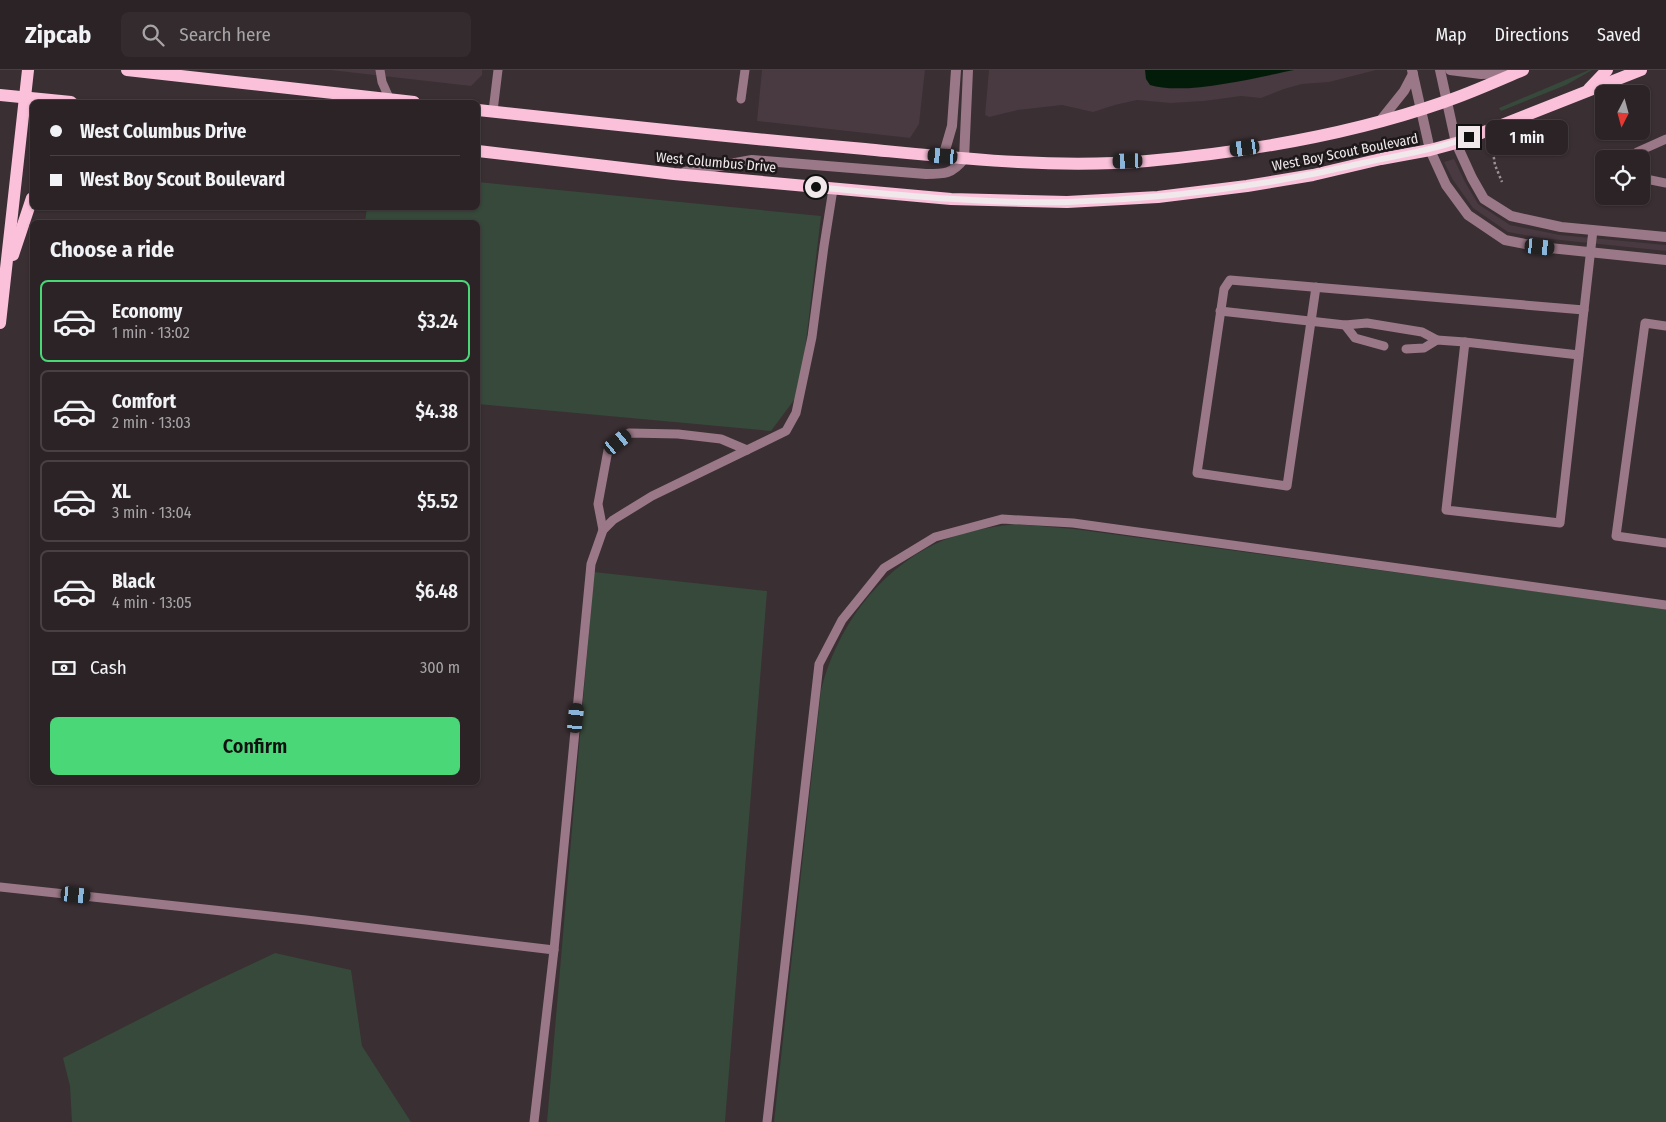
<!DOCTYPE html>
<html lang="en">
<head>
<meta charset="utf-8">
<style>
  :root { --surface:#2c2326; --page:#342b2e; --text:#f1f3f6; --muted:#a6a4a7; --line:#484043; --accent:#49d778 }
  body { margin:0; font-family:"Fira Sans Condensed",sans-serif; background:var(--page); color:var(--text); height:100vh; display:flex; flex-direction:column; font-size:19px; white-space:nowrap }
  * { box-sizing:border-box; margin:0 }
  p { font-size:16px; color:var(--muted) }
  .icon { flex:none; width:28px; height:28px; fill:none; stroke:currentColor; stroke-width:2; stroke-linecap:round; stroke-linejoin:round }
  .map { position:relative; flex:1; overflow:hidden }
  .side { position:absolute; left:30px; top:150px; width:450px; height:565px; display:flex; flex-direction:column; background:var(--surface); border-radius:8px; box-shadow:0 1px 4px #0004,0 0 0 1px var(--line) }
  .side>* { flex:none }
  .hud { position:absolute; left:30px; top:30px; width:450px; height:110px; border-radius:8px; box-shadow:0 1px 4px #0004,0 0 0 1px var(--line); display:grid; align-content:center; height:110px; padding:0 20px; background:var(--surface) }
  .needle { width:32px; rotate:186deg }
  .fabs { position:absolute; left:1595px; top:15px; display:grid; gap:10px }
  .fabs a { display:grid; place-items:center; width:55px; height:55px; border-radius:8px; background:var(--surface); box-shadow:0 1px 4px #0004,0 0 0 1px var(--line); font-size:25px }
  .end { position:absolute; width:22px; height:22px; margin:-11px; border:6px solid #f0e8eb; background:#111; box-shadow:0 0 0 2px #111 }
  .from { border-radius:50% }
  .bubble { position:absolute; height:35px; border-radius:8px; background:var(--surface); box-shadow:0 1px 4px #0004,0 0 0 1px var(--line); font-size:16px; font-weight:600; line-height:35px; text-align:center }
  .car { position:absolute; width:15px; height:30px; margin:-15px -8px; border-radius:6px; box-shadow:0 0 4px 1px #0007; background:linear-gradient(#222 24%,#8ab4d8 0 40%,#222 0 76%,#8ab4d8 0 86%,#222 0) }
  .hud b { display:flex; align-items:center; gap:18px; height:48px; font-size:19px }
  .hud b+b { border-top:1px solid var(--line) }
  .hud i { width:12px; height:12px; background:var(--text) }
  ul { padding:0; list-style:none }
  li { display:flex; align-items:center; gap:15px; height:82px; margin:0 10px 8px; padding:0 10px; border:2px solid var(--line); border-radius:8px }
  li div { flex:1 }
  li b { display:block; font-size:19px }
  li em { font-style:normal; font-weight:600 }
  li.current { border-color:var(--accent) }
  li>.icon { width:45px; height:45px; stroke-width:1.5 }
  h2 { padding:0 20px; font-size:22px; line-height:60px }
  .pay { display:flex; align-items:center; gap:12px; height:55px; padding:0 20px; font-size:19px }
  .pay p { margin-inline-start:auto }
  .action { display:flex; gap:10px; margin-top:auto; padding:10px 20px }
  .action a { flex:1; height:58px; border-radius:8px; background:var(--accent); color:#111; font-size:20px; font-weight:600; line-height:58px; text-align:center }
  header { display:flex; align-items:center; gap:30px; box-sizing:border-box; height:70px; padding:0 25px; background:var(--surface); border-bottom:1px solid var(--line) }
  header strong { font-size:24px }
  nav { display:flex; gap:28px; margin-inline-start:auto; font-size:18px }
  .search { width:350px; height:45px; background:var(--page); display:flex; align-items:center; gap:12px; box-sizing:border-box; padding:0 18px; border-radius:8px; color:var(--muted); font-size:19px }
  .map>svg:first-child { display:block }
  .built { fill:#493940 }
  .green { fill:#36493a }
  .water { fill:#031c0a }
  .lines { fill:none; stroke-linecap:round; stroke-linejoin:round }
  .path { stroke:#9b9295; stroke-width:2.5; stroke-dasharray:2.5 2.5; stroke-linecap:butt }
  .lane { stroke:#9b7887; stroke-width:9 }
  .street { stroke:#9b7887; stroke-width:10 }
  .primary { stroke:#fbc1da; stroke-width:12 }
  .route { stroke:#f0e8eb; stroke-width:6 }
  .labels { text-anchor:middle; stroke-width:5; stroke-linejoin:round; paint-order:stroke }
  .street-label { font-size:14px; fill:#f0e8eb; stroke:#1d181a }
</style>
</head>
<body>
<header>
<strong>Zipcab</strong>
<div class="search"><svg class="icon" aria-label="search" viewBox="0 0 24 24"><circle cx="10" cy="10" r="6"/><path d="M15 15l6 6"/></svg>Search here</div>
<nav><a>Map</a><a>Directions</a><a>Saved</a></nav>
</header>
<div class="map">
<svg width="1666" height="1052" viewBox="0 0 1666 1052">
  <rect width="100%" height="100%" fill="#3a2f33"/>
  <g class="built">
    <polygon points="330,0 482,0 482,5 471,16"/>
    <polygon points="762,0 925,0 919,54 910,68 757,51"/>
    <polygon points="989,0 1376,0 1329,12 1302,14 1284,19 1261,28 1241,26 1204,31 1170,33 1137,30 1115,35 1093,42 1062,35 1018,40 989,47 985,45"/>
    <polygon points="1454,89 1465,112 1478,134 1510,155 1560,165 1666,175 1666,181 1541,168 1508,162 1473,138 1453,110 1444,92"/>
  </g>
  <g class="green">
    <polygon points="1589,0 1592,0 1566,15 1501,41 1499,38"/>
    <polygon points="478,112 821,146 800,322 771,361 478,334 478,152 365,152 367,138 478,138"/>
    <path d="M1016,454L1074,459L1666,539V1052H774L821,620C836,559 877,502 935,474C960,462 988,457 1016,454Z"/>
    <polygon points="594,502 767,521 725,1052 547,1052"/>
    <polygon points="275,883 351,900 362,976 411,1052 72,1052 70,1016 63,988 203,917"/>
  </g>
  <path class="water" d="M1145,0H1294C1259,7 1184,26 1150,15L1146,9Z"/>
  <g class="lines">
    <polyline class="path" points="1493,82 1495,95 1502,112"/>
    <g class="lane">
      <polyline points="380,0 382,12 390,30"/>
      <polyline points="741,29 745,0"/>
      <polyline points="493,41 498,0"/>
      <polyline points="1633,89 1637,82 1666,69"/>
      <polyline points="1641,108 1666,113"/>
      <polyline points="1316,217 1287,416 1197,403 1224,219 1230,210 1584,240"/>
      <polyline points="1220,241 1345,255 1367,253 1422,262 1437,270"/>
      <polyline points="1345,255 1355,268 1384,276"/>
      <polyline points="1666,256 1645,253 1616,466 1666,473"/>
      <polyline points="1406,279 1424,278 1437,270 1465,272"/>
      <polyline points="1579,285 1465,272 1446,440 1560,453 1593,160"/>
      <polyline points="603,460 598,434 608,380 629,363 678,364 721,369 747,380"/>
      <polyline points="0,817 306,850 554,880"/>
      <polyline points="534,1052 554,880 591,494 603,460 613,450 652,426 786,361 796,343 812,267 824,176 833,119"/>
      <polyline points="767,1052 819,594 842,550 884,498 935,467 1002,449 1073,453 1666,535"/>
    </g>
    <g class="street">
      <polyline points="1412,0 1430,80 1446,115 1468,145 1505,170 1540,177 1666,190"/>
      <polyline points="1440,0 1456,73 1472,108 1484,129 1511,146 1561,157 1666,167"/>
      <polyline points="1450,0 1481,4 1512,3"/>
      <polyline points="1380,51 1404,21 1413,4"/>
      <polyline points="943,87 952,56 956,0"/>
      <path d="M685,102L752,90L926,104C945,104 952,104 964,89L968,0"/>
    </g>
    <g class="primary">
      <polyline points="127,0 414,32"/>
      <polyline points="1589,19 1607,0"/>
      <polyline points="0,25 71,32"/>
      <path d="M478,40C606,54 735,68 865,79C958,88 1053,99 1147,91C1247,82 1349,65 1444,32C1471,23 1497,11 1523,0"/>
      <polyline points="478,81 674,104 951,129 1067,132 1158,127 1247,116 1313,105 1381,89 1430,80 1456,73 1641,0"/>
      <polyline points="13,185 32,128"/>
      <polyline points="0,253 28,0"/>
    </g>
  </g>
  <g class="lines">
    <path class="route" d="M816,117C899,125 984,134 1068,132C1167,129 1266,116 1363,93C1399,85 1435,80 1469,67"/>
  </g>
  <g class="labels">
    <g class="street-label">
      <text transform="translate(1345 82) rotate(-11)" y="5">West Boy Scout Boulevard</text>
      <text transform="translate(716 92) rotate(5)" y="5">West Columbus Drive</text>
    </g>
  </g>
</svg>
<div class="fabs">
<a><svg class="needle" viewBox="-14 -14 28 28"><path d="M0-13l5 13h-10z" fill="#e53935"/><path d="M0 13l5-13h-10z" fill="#a6a4a7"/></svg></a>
<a><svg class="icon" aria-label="locate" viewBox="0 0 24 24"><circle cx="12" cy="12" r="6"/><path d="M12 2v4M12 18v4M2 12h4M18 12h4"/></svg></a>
</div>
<i class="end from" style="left:816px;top:117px"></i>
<i class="end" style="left:1469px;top:67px"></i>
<div class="bubble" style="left:1486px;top:50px;width:82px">1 min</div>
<i class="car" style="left:1245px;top:78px;rotate:262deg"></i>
<i class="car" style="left:943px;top:86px;rotate:275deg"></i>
<i class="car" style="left:1128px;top:91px;rotate:268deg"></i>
<i class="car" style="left:1540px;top:177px;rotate:96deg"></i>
<i class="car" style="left:618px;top:372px;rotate:51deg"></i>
<i class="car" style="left:576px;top:648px;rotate:6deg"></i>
<i class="car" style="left:76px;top:825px;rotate:96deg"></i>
<div class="hud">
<b><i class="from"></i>West Columbus Drive</b>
<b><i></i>West Boy Scout Boulevard</b>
</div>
<section class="side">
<h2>Choose a ride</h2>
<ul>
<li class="current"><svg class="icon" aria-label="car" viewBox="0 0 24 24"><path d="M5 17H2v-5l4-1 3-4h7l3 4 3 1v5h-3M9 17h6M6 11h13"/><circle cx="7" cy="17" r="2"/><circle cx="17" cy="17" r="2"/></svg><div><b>Economy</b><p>1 min · 13:02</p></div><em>$3.24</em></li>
<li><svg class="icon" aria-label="car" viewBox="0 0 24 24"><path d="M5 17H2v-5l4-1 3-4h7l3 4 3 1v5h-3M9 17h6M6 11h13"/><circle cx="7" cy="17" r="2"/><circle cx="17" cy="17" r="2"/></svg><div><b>Comfort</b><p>2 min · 13:03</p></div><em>$4.38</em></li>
<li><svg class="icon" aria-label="car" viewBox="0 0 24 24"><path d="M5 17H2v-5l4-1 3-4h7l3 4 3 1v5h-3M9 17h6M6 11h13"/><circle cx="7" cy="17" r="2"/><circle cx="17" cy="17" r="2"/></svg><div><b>XL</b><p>3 min · 13:04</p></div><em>$5.52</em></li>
<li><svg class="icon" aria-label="car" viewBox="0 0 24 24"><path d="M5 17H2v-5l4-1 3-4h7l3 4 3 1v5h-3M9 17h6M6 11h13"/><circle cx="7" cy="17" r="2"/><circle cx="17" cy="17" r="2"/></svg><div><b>Black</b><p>4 min · 13:05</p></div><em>$6.48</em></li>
</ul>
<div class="pay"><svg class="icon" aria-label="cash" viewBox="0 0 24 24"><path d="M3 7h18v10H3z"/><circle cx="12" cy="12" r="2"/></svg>Cash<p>300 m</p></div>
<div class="action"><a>Confirm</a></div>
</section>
</div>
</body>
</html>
